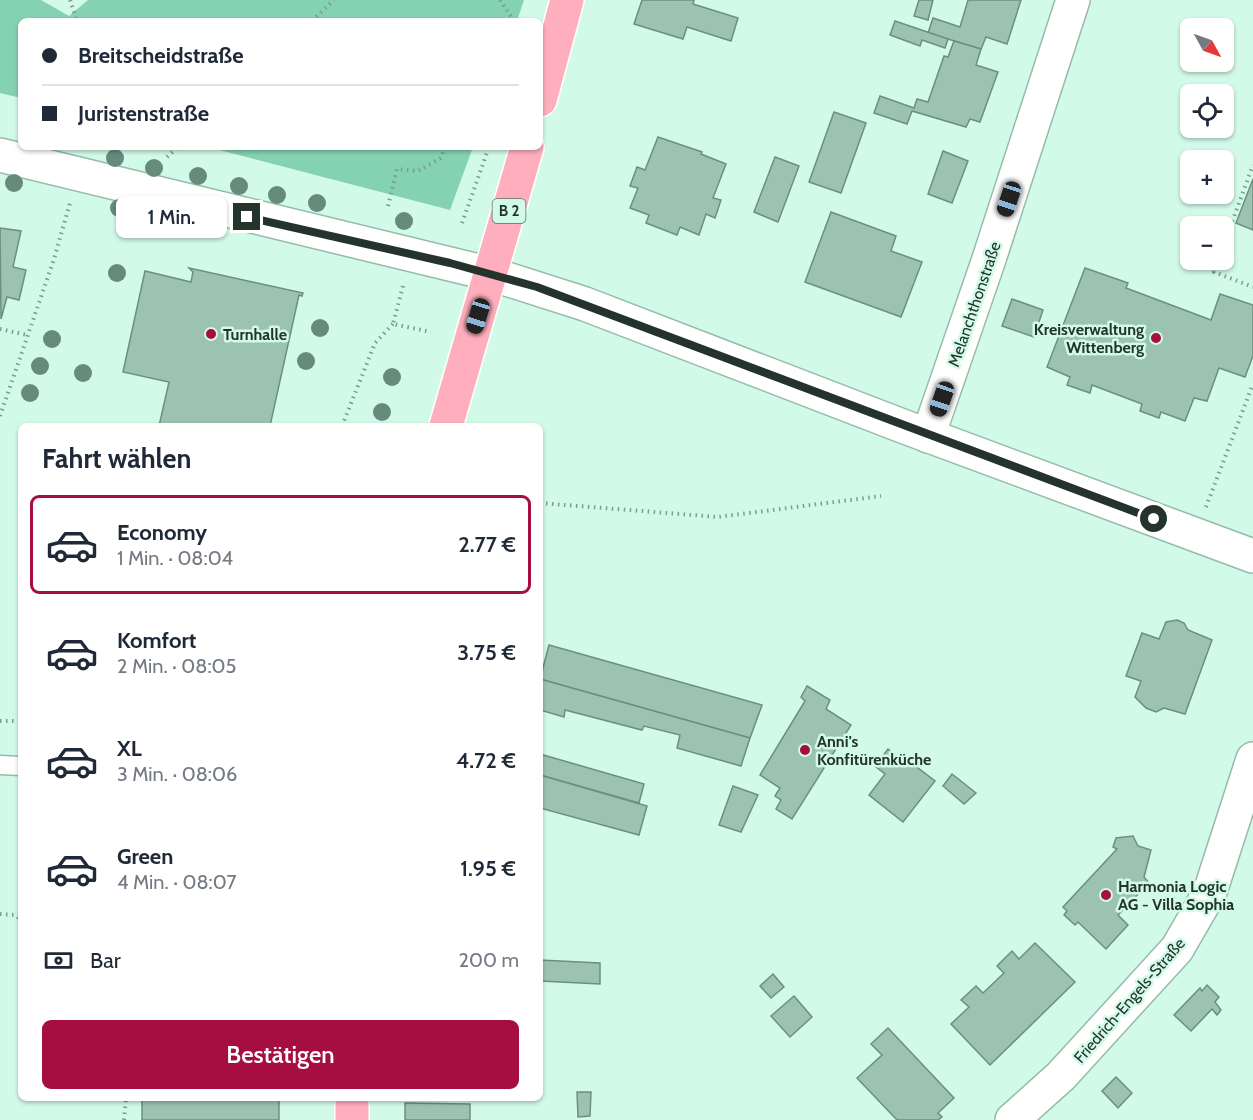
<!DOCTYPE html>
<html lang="de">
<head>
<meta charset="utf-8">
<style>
  :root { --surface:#fff; --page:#f2f2f3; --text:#1f2937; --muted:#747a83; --line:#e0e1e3; --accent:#a60e42 }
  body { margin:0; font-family:Cabin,sans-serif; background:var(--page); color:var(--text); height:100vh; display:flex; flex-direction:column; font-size:22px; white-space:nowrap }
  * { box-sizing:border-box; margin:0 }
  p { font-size:20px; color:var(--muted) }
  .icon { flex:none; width:33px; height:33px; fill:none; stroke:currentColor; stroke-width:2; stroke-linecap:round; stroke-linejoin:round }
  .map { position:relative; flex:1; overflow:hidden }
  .panel { position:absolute; left:18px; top:423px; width:525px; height:678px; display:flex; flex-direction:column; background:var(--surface); border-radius:9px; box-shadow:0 2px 4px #0004 }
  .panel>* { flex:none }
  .guide { position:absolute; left:18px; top:18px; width:525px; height:132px; border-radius:9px; box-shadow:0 2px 4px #0004; display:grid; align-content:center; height:132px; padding:0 24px; background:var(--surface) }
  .needle { width:39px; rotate:130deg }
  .fabs { position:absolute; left:1180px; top:18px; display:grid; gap:12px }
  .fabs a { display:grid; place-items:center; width:54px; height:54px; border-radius:9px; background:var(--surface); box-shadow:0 2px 4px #0004; font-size:30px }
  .end { position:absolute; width:27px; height:27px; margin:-14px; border:8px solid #24342d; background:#fff; box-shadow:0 0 0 3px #fff }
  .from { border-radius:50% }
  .bubble { position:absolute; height:42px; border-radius:9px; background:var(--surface); box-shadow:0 2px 4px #0004; font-size:20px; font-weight:600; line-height:42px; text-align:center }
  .car { position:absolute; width:18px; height:36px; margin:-18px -9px; border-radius:8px; box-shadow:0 0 4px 2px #0007; background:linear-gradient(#222 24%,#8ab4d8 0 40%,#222 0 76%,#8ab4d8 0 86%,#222 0) }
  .guide b { display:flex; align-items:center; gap:21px; height:57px; font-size:22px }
  .guide b+b { border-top:2px solid var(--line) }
  .guide i { width:15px; height:15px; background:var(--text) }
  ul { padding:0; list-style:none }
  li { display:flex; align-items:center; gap:18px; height:99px; margin:0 12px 9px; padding:0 12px; border:3px solid transparent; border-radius:9px }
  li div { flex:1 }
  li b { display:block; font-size:22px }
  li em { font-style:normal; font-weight:600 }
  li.on { border-color:var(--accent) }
  li>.icon { width:54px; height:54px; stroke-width:1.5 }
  h2 { padding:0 24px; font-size:27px; line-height:72px }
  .pay { display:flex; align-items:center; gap:15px; height:66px; padding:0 24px; font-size:22px }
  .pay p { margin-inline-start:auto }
  .primary-button { display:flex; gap:12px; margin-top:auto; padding:12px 24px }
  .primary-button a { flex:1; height:69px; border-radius:9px; background:var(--accent); color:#fff; font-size:24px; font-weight:600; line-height:69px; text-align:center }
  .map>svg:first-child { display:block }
  .forest { fill:#85d2b2 }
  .building { fill:#9cc2b1; stroke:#6b9080; stroke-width:1.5 }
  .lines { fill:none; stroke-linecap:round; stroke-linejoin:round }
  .service-casing { stroke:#95bbaa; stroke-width:21 }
  .minor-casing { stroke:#95bbaa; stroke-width:36 }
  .tertiary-casing { stroke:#95bbaa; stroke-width:36 }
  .primary-casing { stroke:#fff; stroke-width:36 }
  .path { stroke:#7e9b8e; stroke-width:4; stroke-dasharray:1.5 4.5; stroke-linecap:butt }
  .service { stroke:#fff; stroke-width:18 }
  .minor { stroke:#fff; stroke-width:33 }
  .tertiary { stroke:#fff; stroke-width:33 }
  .primary { stroke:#feaebd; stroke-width:33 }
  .tree { fill:#668b7d }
  .route { stroke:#24342d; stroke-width:8 }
  .poi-dot { fill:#a60e42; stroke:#d2fae8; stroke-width:2 }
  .labels { text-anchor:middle; stroke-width:5; stroke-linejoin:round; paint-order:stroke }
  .shield { fill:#d2fae8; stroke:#586f65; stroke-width:1.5 }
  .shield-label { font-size:15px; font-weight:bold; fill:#24342d }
  .street-label { font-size:16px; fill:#24342d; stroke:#d2fae8 }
  .poi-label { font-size:16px; font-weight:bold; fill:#24342d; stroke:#d2fae8; text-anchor:start }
</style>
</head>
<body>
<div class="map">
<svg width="1253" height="1120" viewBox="0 0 1253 1120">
  <rect width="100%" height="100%" fill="#d2fae8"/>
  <g class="forest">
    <polygon points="0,0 41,0 69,16 88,0 524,0 517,21 21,21 21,98 0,93"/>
    <polygon points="208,147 473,147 450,210"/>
  </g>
  <g class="building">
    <polygon points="642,0 694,0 693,4 738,18 731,41 687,27 683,39 634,24"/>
    <polygon points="919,0 933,0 928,20 914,16"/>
    <polygon points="968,0 1021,0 1007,44 986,37 981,49 928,33 933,18 960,27"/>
    <polygon points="895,21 948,39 945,48 922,40 920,46 890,35"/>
    <polygon points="954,41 981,49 976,65 998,72 980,122 970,119 966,127 912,111 907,124 874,113 880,96 914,108 917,99 928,102 944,56 948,57"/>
    <polygon points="834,112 866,123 841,193 809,182"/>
    <polygon points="658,137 702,152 701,154 726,164 713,198 721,200 715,218 706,214 699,235 680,227 677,235 646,223 649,215 630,208 638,188 630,186 637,167 645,170"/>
    <polygon points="943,151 968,161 952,203 928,194"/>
    <polygon points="775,157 799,166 778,222 754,212"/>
    <polygon points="1253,179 1253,230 1236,223"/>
    <polygon points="831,212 896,236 891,251 922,262 901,317 805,282"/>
    <polygon points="0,228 21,231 13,267 26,270 19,300 7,297 1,319"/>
    <polygon points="189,268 303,293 302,296 299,295 270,426 159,426 169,382 123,372 145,271 191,282 193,272"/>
    <polygon points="1085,268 1128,283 1126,288 1211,320 1220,294 1253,305 1253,356 1245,377 1219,368 1207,401 1194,398 1185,421 1161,412 1159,418 1140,411 1142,404 1092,385 1090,393 1067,385 1070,377 1047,367"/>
    <polygon points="1012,299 1043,310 1034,337 1002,326"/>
    <polygon points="1177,620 1184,623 1188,630 1212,640 1185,714 1164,708 1156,712 1146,708 1135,697 1141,681 1126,676 1142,633 1159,639 1166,622"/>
    <polygon points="549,645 762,705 750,738 540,679"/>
    <polygon points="540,679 750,738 741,766 677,748 680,735 644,726 642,730 565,710 564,717 540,710"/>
    <polygon points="807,686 830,700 826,709 851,725 792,819 776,809 781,800 775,796 780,788 760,775 805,701 801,697"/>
    <polygon points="888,749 899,758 901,755 935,781 903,822 869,795 885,774 875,766"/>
    <polygon points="540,754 644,784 639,803 540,775"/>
    <polygon points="952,774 976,793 964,804 943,786"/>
    <polygon points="540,775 647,806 639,835 540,808"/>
    <polygon points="733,786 758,795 741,832 719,825"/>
    <polygon points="1133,836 1138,846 1151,850 1144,877 1149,883 1118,915 1128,925 1106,949 1078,922 1075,925 1064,915 1067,911 1063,907 1117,849 1113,847 1116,838"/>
    <polygon points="1035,943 1075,982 990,1065 951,1024 969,1007 961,1000 976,986 983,993 1004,973 997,966 1012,951 1019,959"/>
    <polygon points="540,960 600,963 600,984 540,981"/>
    <polygon points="773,974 784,987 771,998 760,986"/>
    <polygon points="1207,985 1219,997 1215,1002 1221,1010 1217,1015 1212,1009 1191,1031 1174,1015 1200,988 1202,991"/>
    <polygon points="794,996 812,1017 790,1037 771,1016"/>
    <polygon points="888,1028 954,1098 938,1113 942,1117 938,1120 897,1120 857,1078 882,1055 871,1044"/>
    <polygon points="1116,1077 1132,1093 1118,1108 1102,1091"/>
    <polygon points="577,1092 591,1092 590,1116 578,1117"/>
    <rect x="142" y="1098" width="137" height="22"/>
    <polygon points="405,1103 470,1104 470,1120 405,1120"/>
  </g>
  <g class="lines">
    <defs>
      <polyline id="service" points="0,765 21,766"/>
      <g id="minor">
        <polyline points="0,155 491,274"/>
        <polyline points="928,436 989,259 1073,0"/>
        <polyline points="1012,1120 1061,1076 1177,949 1210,892 1253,759"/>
      </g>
      <polyline id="tertiary" points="491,274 585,304 905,427 1253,556"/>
      <g id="primary">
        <polyline points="540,100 567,0"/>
        <polyline points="446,426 527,147"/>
        <polyline points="352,1098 352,1120"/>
      </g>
    </defs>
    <use href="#service" class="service-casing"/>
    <use href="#minor" class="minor-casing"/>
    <use href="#tertiary" class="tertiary-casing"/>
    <use href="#primary" class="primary-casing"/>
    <g class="path">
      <polyline points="70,0 77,21"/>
      <polyline points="500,0 514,21"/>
      <polyline points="312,21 334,0"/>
      <polyline points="167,157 178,147"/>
      <polyline points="388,206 397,169 418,171 441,158 445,147"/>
      <polyline points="462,223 489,147"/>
      <polyline points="1224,244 1253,165"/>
      <polyline points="1218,260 1214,272 1253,287"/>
      <polyline points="403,286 393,324 431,332"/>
      <polyline points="0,329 27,335"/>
      <polyline points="0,416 54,259 70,203"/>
      <polyline points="342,426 375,343 393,324"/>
      <polyline points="540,503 718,517 881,496"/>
      <polyline points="1206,507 1253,384"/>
      <polyline points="0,721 21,721"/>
      <polyline points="0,914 15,915 20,919"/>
      <polyline points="20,919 21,860"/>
      <polyline points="124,1120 126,1098"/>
    </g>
    <use href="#service" class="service"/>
    <use href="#minor" class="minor"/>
    <use href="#tertiary" class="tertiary"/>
    <use href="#primary" class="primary"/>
  </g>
  <g class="tree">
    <circle cx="115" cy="158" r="9"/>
    <circle cx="154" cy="168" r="9"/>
    <circle cx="198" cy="176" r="9"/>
    <circle cx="14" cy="183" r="9"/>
    <circle cx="239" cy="186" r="9"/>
    <circle cx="277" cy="195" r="9"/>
    <circle cx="317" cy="203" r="9"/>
    <circle cx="119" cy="208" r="9"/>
    <circle cx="404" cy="221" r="9"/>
    <circle cx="117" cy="273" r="9"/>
    <circle cx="320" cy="328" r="9"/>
    <circle cx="52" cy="339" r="9"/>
    <circle cx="306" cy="361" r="9"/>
    <circle cx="40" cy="366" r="9"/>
    <circle cx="83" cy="373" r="9"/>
    <circle cx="392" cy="377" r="9"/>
    <circle cx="30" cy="393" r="9"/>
    <circle cx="382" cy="412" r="9"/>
  </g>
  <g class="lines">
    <polyline class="route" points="247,217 450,263 537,287 1154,519"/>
  </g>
  <g class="poi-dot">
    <circle cx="211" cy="334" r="6"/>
    <circle cx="1156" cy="338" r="6"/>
    <circle cx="805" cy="750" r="6"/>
    <circle cx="1106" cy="895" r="6"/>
  </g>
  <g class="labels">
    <rect class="shield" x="492.5" y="199" width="33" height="24" rx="4.5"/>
    <g class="shield-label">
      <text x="509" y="216">B 2</text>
    </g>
    <g class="street-label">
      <text transform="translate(974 304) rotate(-71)" y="6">Melanchthonstraße</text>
      <text transform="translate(1129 1000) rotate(-49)" y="6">Friedrich-Engels-Straße</text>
    </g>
    <g class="poi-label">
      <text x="1144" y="335" text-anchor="end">Kreisverwaltung<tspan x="1144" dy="18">Wittenberg</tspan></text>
      <text x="223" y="340">Turnhalle</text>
      <text x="817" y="747">Anni's<tspan x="817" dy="18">Konfitürenküche</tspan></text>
      <text x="1118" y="892">Harmonia Logic<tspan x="1118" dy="18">AG - Villa Sophia</tspan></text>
    </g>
  </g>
</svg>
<div class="fabs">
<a><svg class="needle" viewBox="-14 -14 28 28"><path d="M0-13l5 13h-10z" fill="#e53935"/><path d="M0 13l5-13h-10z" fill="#747a83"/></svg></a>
<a><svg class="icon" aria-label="locate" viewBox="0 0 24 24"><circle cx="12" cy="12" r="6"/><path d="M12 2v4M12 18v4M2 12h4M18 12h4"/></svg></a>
<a>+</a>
<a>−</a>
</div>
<i class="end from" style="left:1154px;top:519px"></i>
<i class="end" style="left:247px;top:217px"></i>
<div class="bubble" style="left:116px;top:196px;width:111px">1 Min.</div>
<i class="car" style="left:1009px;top:199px;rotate:198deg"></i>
<i class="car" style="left:478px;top:316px;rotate:197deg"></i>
<i class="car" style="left:942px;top:399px;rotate:199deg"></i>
<div class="guide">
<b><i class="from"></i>Breitscheidstraße</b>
<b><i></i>Juristenstraße</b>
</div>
<section class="panel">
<h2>Fahrt wählen</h2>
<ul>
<li class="on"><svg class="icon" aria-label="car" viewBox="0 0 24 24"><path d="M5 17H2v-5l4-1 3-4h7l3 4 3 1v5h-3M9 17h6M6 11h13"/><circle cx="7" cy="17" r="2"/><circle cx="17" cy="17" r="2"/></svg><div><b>Economy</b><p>1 Min. · 08:04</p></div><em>2.77 €</em></li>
<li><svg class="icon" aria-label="car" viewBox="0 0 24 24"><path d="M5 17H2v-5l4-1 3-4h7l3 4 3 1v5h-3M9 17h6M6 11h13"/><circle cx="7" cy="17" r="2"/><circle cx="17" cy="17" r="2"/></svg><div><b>Komfort</b><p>2 Min. · 08:05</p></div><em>3.75 €</em></li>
<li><svg class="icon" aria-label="car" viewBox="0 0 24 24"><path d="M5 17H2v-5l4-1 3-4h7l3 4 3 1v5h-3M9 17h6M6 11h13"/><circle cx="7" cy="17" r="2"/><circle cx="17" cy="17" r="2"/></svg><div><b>XL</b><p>3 Min. · 08:06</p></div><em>4.72 €</em></li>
<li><svg class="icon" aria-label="car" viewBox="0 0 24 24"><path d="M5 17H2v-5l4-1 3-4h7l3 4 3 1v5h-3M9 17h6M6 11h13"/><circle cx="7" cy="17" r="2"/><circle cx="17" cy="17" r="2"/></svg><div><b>Green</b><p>4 Min. · 08:07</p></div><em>1.95 €</em></li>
</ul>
<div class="pay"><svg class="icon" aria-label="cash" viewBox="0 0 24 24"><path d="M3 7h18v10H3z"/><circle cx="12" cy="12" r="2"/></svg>Bar<p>200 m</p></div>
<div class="primary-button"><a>Bestätigen</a></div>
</section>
</div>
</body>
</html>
